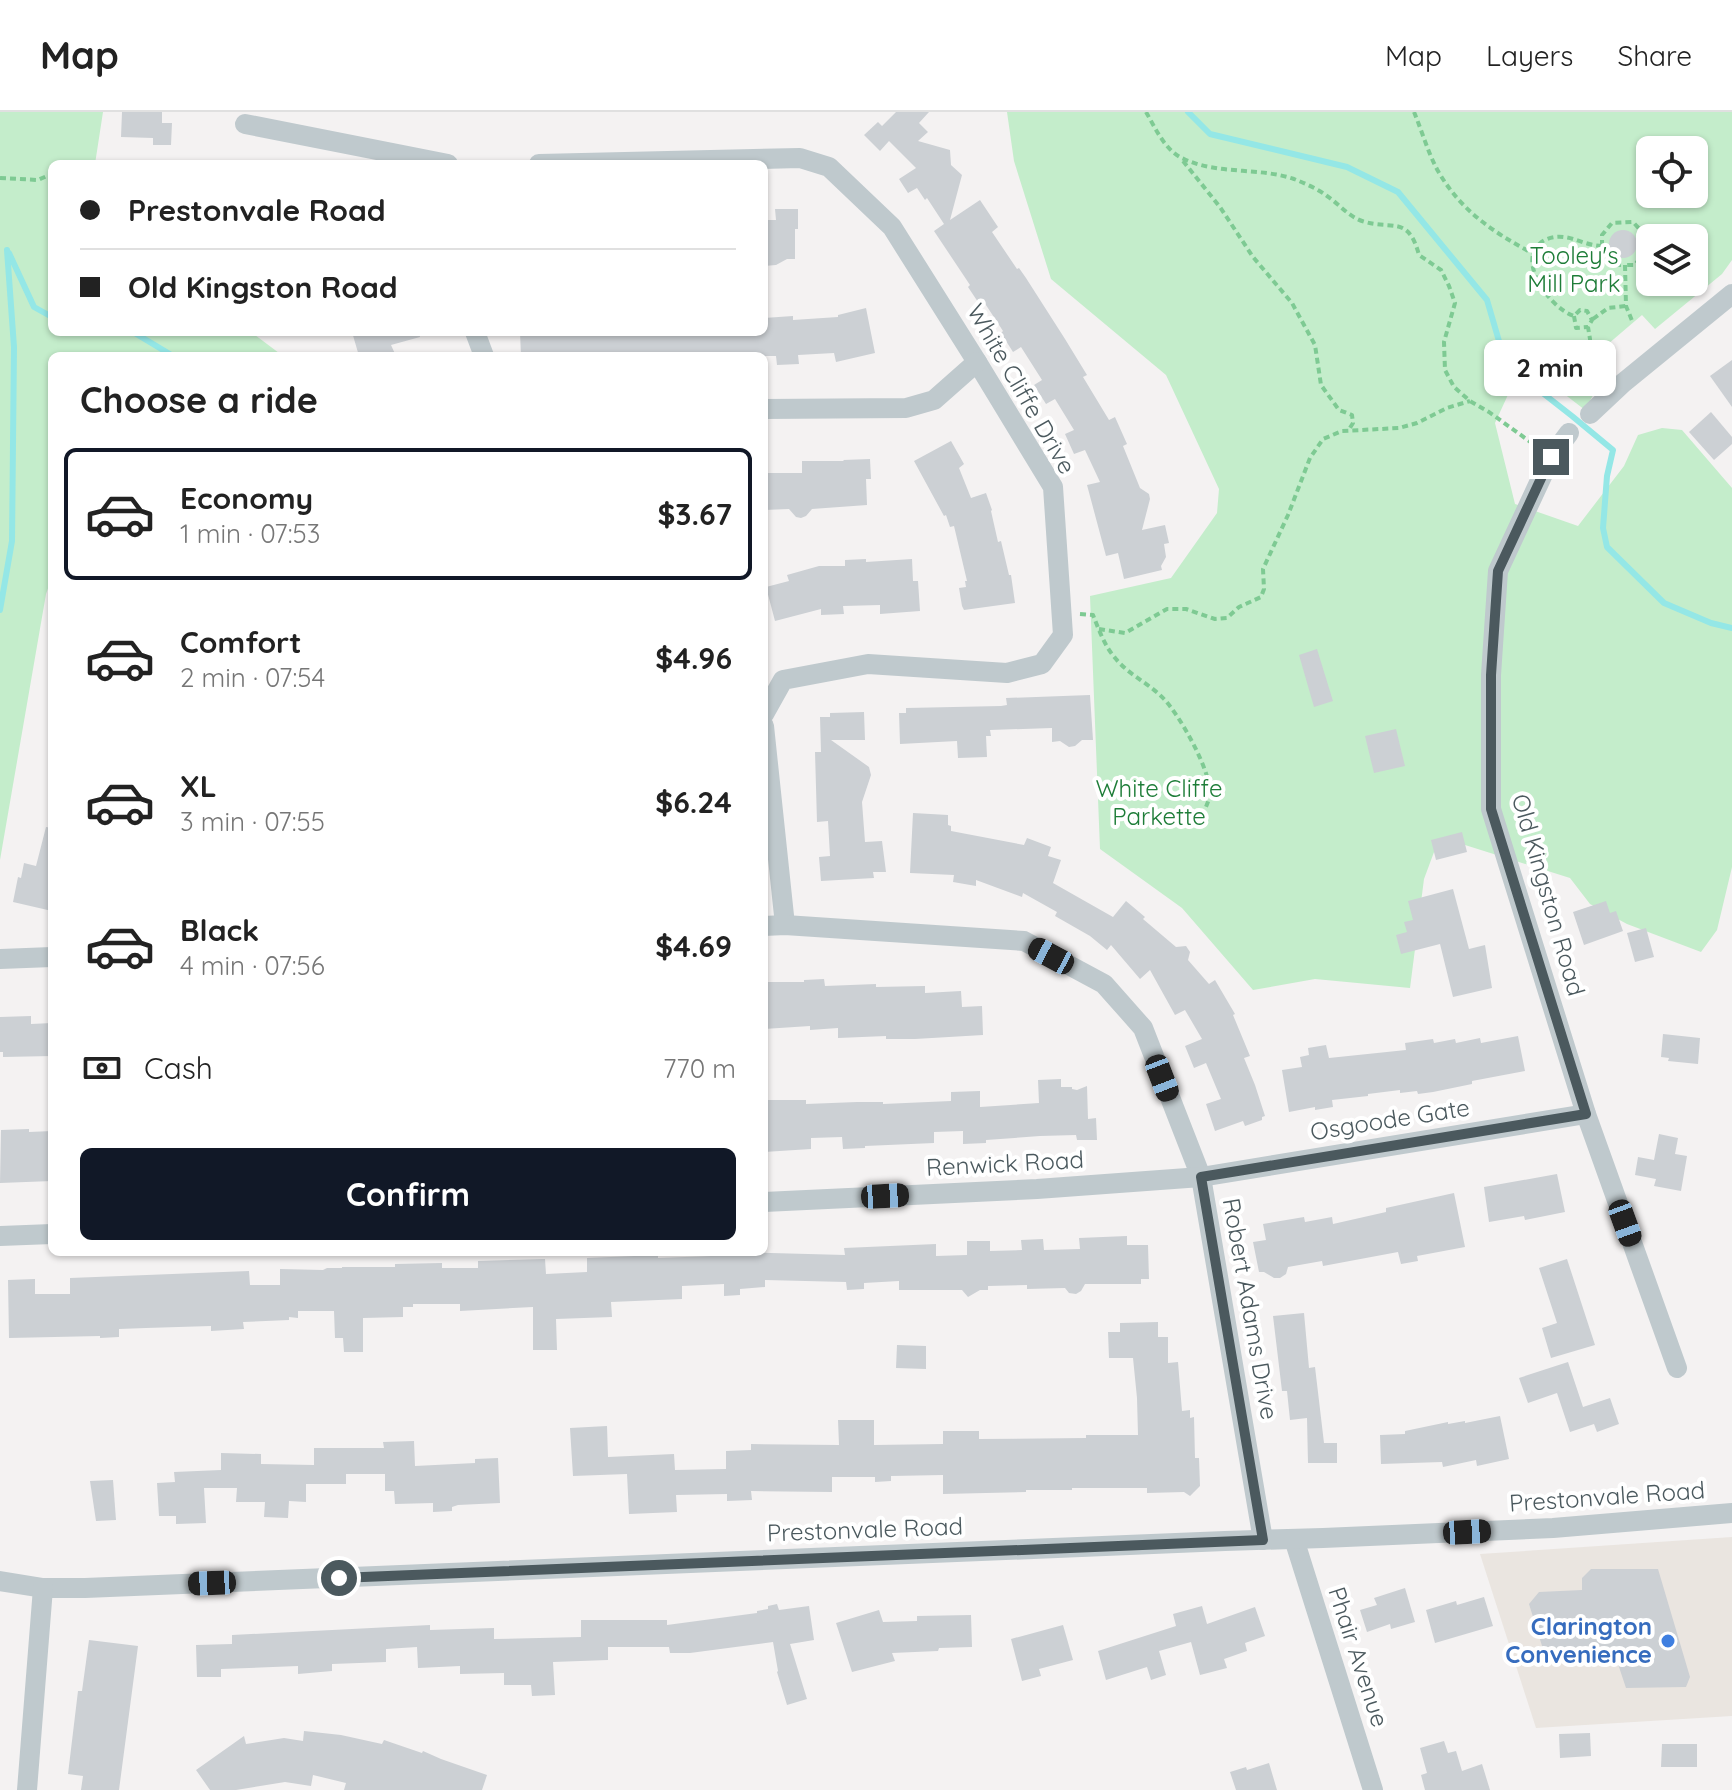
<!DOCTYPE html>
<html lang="en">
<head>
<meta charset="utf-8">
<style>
  :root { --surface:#fff; --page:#f2f2f2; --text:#222; --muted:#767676; --line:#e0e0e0; --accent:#111827 }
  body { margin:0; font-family:Quicksand,sans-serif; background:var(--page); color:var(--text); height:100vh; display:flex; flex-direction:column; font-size:30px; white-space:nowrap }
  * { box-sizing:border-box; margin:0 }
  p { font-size:26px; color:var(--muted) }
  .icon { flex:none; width:44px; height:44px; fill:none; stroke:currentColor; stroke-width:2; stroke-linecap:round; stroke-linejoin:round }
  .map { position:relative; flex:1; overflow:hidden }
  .drawer { position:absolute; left:48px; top:240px; width:720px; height:904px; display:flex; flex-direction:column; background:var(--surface); border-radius:12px; box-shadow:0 2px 6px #0004 }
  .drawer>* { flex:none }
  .top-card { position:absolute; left:48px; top:48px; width:720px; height:176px; border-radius:12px; box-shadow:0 2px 6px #0004; display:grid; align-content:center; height:176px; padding:0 32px; background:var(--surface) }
  .tools { position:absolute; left:1636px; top:24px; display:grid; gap:16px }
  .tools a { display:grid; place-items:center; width:72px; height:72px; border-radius:12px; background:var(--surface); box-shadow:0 2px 6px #0004; font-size:40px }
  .end { position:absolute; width:36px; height:36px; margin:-18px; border:10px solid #4b595e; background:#fff; box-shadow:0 0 0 4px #fff }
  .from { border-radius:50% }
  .bubble { position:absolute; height:56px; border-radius:12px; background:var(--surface); box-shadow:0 2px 6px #0004; font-size:26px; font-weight:700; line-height:56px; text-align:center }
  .car { position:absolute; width:24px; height:48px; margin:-24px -12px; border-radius:10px; box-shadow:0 0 6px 2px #0007; background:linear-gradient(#222 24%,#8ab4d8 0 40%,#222 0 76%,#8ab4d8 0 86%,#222 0) }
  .top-card b { display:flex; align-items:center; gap:28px; height:76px; font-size:30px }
  .top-card b+b { border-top:2px solid var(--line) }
  .top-card i { width:20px; height:20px; background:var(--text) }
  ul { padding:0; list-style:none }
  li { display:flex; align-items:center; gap:24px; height:132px; margin:0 16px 12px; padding:0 16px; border:4px solid transparent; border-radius:12px }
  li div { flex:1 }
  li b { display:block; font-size:30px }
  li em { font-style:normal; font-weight:700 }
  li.on { border-color:var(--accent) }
  li>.icon { width:72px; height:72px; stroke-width:1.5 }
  h2 { padding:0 32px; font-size:36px; line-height:96px }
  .pay { display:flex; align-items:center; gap:20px; height:88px; padding:0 32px; font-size:30px }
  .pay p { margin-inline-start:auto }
  .cta { display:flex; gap:16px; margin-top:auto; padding:16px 32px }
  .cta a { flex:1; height:92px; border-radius:12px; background:var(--accent); color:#fff; font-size:32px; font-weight:700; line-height:92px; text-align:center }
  header { display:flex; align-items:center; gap:48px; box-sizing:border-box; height:112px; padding:0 40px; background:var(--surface); border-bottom:2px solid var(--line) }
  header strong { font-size:38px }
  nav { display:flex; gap:44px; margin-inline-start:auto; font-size:28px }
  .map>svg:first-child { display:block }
  .commercial { fill:#eae5e0 }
  .green { fill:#c4edcb; fill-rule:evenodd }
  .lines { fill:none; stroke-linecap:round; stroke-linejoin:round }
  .stream { stroke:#94e7e6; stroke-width:6 }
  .building { fill:#ccd0d4 }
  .path { stroke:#7eca93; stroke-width:4; stroke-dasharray:6 4; stroke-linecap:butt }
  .minor { stroke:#bfc9cd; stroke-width:20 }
  .route { stroke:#4b595e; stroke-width:10 }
  .shop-dot { fill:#3f7fe0; stroke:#fff; stroke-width:3 }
  .labels { text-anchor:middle; stroke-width:8; stroke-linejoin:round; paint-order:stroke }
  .park-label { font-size:24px; fill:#1e7d38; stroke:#fff }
  .street-label { font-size:24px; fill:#4b595e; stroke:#fff }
  .shop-label { font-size:24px; font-weight:bold; fill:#366cbe; stroke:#fff; text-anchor:end }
</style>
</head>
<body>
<header>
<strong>Map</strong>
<nav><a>Map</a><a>Layers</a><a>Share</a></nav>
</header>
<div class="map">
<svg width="1732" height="1678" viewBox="0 0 1732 1678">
  <rect width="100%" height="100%" fill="#f4f2f2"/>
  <polygon class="commercial" points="1732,1425 1732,1604 1536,1616 1480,1442"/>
  <g class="green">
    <polygon points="0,0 103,0 95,52 52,52 52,220 251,220 283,244 52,244 52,465 46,482 0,748"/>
    <path d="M1007,0H1732V148L1722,162L1655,217L1642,203L1594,244L1606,259L1585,298L1537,261L1511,236L1518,261L1495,311L1515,392L1578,414L1624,354L1638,323L1662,316L1682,318L1732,376V755L1717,818L1701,840L1627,812L1590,792L1570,766L1446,727L1437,732L1424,767L1410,876L1315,867L1253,878L1182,796L1100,737L1090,484L1171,466L1217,401L1219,377L1166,263L1051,167L1014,49ZM1650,38H1694V82H1650ZM1650,126H1694V170H1650Z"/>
  </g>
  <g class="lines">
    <g class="stream">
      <polyline points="1188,0 1210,22 1347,55 1398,80 1487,188 1501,236 1526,268 1572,304 1613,338 1607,364 1603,416 1607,435 1664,491 1711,511 1732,516"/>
      <polyline points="9,141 34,195 52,205"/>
      <polyline points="133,220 173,244"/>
      <polyline points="0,498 12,429 14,235 7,138"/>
    </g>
  </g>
  <g class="building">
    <polygon points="122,0 162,0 162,11 172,11 171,33 153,33 153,26 121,25"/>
    <polygon points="896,0 929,0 919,11 928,20 918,29 950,38 951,53 962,63 950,108 980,88 998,115 992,120 1017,157 1019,156 1026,166 1065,227 1087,263 1083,265 1109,308 1115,305 1127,332 1123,334 1140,376 1149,382 1150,387 1142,418 1165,413 1169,431 1164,432 1166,445 1161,454 1162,458 1124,467 1118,441 1106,444 1087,373 1100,370 1085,338 1074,342 1065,322 1074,318 1055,287 1046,292 1034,273 1042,268 1021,235 1013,240 1001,221 1003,219 984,190 980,193 968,175 970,173 934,119 944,112 927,86 925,88 917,76 908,81 899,67 916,56 889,29 880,39 864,23 878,10 882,14"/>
    <polygon points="775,97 798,97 798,117 795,117 795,147 787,147 776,153 764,154 764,108 776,108"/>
    <circle cx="1623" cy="132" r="14"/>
    <polygon points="866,196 875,241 836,250 834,241 798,243 799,252 777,253 776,244 521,244 520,220 764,220 764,206 793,204 793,208 838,205 838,203"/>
    <polygon points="352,220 419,220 420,225 391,233 396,244 359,244"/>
    <polygon points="1732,248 1732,295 1710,264"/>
    <polygon points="1711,300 1732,325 1732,332 1714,348 1689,320"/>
    <polygon points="951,329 964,352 959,356 971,386 986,381 992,398 991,399 998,430 1001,429 1009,463 1011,463 1015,491 964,498 962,494 959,476 966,475 965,469 967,469 954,414 950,415 946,403 944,404 914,349"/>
    <polygon points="870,347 871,367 866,367 867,393 812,397 806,404 801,406 796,405 789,397 764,398 764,361 802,361 802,349 844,349 843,348"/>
    <polygon points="866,447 866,450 912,447 913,469 918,469 920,499 880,502 880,493 843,494 844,502 821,503 821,497 775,509 766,475 789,469 787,463 819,454 845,454 845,448"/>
    <polygon points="1317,537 1333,589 1314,595 1299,543"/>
    <polygon points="1090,583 1093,628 1082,628 1075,634 1069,635 1060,629 1052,630 1052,616 990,618 991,624 986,624 987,645 958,646 957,629 900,632 899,601 906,601 906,596 1001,594 1007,593 1006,586"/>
    <polygon points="864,600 865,628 831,628 869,655 871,663 862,690 865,730 882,729 886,760 873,760 874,766 821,769 819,745 830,744 828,709 817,710 815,640 821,640 820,605 830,605 830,601"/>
    <polygon points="1396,617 1405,654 1374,661 1365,624"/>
    <polygon points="913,701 948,703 948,713 951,714 951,719 1024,733 1027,726 1051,735 1048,744 1061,748 1053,771 1113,805 1126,789 1145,805 1143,807 1176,835 1186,834 1190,840 1188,848 1209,872 1215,868 1235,902 1233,903 1250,944 1244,946 1255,973 1265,1004 1262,1005 1262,1008 1245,1014 1243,1009 1215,1019 1206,992 1221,987 1206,951 1194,956 1185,934 1202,927 1185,898 1175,903 1150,858 1140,867 1111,833 1107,838 1090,824 1055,804 1057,800 1023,781 1022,785 976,768 976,774 953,770 954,763 910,761"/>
    <polygon points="46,715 52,716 52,799 13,790 18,765 21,766 24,751 36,754"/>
    <polygon points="1462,720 1467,740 1436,748 1431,728"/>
    <polygon points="1453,777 1469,837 1485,833 1492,876 1453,885 1440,832 1401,842 1396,823 1407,820 1404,810 1413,808 1408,789"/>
    <polygon points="1606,789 1610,801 1616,799 1623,819 1584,833 1573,800"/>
    <polygon points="1646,816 1654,845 1635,850 1627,821"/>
    <polygon points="824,867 825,874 876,872 876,875 925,874 925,881 961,879 962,895 982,894 983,923 915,927 886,927 886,924 838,926 838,916 810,918 810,914 764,917 764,870 804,870 804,868"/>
    <polygon points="31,904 31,912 52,911 52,944 3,945 3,940 0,940 0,905"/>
    <polygon points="1663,922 1700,926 1698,952 1668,949 1669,946 1661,945"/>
    <polygon points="1518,924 1525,959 1472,969 1472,972 1433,980 1418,982 1417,979 1400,981 1400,978 1368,982 1368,984 1332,988 1333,995 1315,998 1315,995 1289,1000 1282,958 1302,955 1300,945 1309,943 1308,936 1326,933 1329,946 1406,938 1405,931 1433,927 1434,931 1455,927 1456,931 1480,926 1481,931"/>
    <polygon points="1061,967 1061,975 1072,975 1072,977 1077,978 1087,974 1088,1007 1096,1006 1097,1028 1077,1028 1076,1023 1040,1024 986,1028 986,1031 963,1032 963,1019 934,1020 934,1031 865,1034 865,1036 843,1037 842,1025 811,1026 811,1037 764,1040 764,988 806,988 806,992 857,990 883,990 883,992 951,989 951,980 980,979 980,995 1039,991 1038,968"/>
    <polygon points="29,1017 29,1020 52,1019 52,1069 0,1071 1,1018"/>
    <polygon points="1659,1022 1678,1026 1675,1042 1687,1044 1681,1079 1654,1074 1656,1067 1635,1063 1638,1045 1654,1048"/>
    <polygon points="1557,1062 1565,1100 1525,1108 1524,1104 1489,1110 1484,1075"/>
    <polygon points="1454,1081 1465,1135 1417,1144 1418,1149 1401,1152 1398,1140 1323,1154 1322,1149 1288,1155 1286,1162 1280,1166 1274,1166 1264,1160 1259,1160 1253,1130 1266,1128 1263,1112 1304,1105 1305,1110 1332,1105 1333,1112 1386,1100 1386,1096"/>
    <polygon points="1127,1124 1127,1133 1148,1133 1149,1167 1141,1167 1141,1172 1085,1172 1081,1179 1076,1182 1069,1181 1065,1176 1027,1177 1027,1173 988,1174 988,1178 980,1178 968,1185 962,1178 899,1178 899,1169 864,1171 864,1177 847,1178 846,1170 765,1168 765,1175 740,1177 740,1183 724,1184 724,1172 682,1174 682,1187 611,1190 612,1205 556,1207 557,1238 533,1238 533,1195 460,1199 460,1192 413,1192 413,1195 403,1195 403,1205 363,1206 363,1240 344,1240 343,1226 335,1226 334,1199 298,1199 298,1206 289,1205 289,1208 243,1210 244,1217 211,1219 211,1214 146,1216 119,1217 119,1225 100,1226 100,1224 9,1226 8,1168 35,1167 35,1182 70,1182 70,1166 249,1159 250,1173 280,1173 280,1157 323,1158 327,1156 342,1156 342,1155 395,1155 395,1152 442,1151 442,1156 478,1156 478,1149 545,1147 546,1162 587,1160 587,1146 658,1143 658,1146 738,1143 738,1140 845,1143 844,1136 936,1132 936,1144 967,1143 967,1129 990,1129 990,1139 1022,1138 1021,1128 1043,1127 1044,1138 1080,1137 1079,1126"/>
    <polygon points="1567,1147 1595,1233 1551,1246 1542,1216 1557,1211 1539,1156"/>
    <polygon points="1304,1201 1309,1256 1315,1255 1324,1331 1337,1331 1337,1351 1308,1351 1307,1306 1290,1308 1287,1279 1282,1279 1273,1204"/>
    <polygon points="1158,1210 1158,1225 1168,1225 1168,1251 1178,1250 1182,1299 1190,1298 1190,1306 1194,1305 1195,1346 1199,1346 1200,1374 1190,1384 1184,1380 1147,1381 1147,1376 1072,1376 1072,1378 1026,1378 1026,1380 943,1382 943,1363 891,1364 891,1369 875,1370 875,1365 832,1365 832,1380 751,1379 752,1388 727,1389 727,1382 676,1383 677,1400 629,1402 627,1362 573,1364 570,1316 607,1314 608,1345 674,1342 675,1358 726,1357 726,1339 751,1338 751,1332 839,1333 838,1308 874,1308 874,1333 943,1332 943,1319 979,1319 979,1327 1086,1326 1086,1323 1138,1323 1137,1286 1133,1246 1109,1246 1108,1220 1120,1220 1120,1211"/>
    <polygon points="897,1233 926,1234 926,1257 896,1256"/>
    <polygon points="1568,1250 1583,1295 1610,1286 1619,1312 1597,1320 1594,1312 1570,1320 1557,1281 1528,1291 1519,1266"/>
    <polygon points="1500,1304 1509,1347 1477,1354 1476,1348 1443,1355 1442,1350 1381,1352 1380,1323 1405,1322 1405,1319 1448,1310 1448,1312 1465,1309 1465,1311"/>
    <polygon points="414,1329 415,1354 475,1351 475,1347 498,1346 500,1391 458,1393 452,1395 452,1399 433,1400 433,1391 395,1392 394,1379 385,1379 385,1362 346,1362 346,1372 306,1372 306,1390 289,1389 288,1406 264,1405 265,1390 236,1390 237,1376 204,1376 206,1411 176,1412 176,1404 159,1404 157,1371 175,1370 174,1360 221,1358 221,1341 261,1342 261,1352 314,1353 314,1336 384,1336 383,1330"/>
    <polygon points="113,1368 116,1408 96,1409 90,1369"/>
    <polygon points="1591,1457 1658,1457 1690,1565 1686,1575 1626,1576 1618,1552 1547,1550 1529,1492 1539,1480 1582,1478 1582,1466"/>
    <polygon points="1405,1476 1415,1510 1391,1517 1390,1512 1367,1520 1360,1498 1377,1493 1374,1486"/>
    <polygon points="1484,1485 1493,1514 1435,1531 1426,1498 1456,1489 1457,1493"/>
    <polygon points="777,1492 779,1498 809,1494 814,1528 790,1532 807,1587 787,1593 777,1560 778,1559 773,1530 690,1541 670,1541 669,1535 608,1535 608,1548 553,1550 555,1583 532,1584 531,1573 504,1573 504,1561 460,1562 460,1554 418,1556 417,1535 386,1537 386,1550 332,1552 332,1559 298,1562 298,1554 221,1557 221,1565 197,1565 196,1533 232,1532 232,1523 430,1513 430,1518 494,1516 494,1527 581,1525 581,1508 667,1508 667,1513 757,1501 757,1499 768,1497 768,1494"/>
    <polygon points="1202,1494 1207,1512 1255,1495 1265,1524 1245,1531 1247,1539 1224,1547 1227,1556 1200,1563 1191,1530 1159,1539 1166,1563 1151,1568 1147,1555 1106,1568 1098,1539 1176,1514 1173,1502"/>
    <polygon points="879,1498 883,1510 917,1509 917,1504 971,1503 972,1535 939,1536 938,1539 892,1541 895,1549 852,1560 836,1511"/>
    <polygon points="1063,1513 1073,1548 1039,1557 1041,1564 1022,1569 1011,1527"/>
    <polygon points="89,1528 138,1534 119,1678 81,1678 83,1664 68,1662 78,1579 82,1579"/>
    <polygon points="304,1619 341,1623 382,1632 384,1628 422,1641 423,1639 441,1647 487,1663 482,1678 344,1678 346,1671 313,1663 311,1674 285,1670 236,1678 210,1678 196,1658 244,1624 246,1632 284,1626 303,1629"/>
    <polygon points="1590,1621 1591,1644 1560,1646 1559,1622"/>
    <polygon points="1444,1629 1448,1641 1456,1639 1462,1659 1482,1652 1490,1678 1425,1678 1421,1663 1427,1661 1420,1636"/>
    <polygon points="1662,1632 1697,1632 1697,1655 1661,1655"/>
    <polygon points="1269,1651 1277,1678 1236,1678 1230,1660 1246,1655 1247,1658"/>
  </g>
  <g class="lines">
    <g class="path">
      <path d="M1146,0C1156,17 1165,39 1184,47C1218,63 1259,55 1294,67C1304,71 1318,77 1327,84C1339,92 1348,104 1362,109C1392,119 1408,102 1419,143L1441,158L1449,174L1455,191L1444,230L1445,258L1454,275L1470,289L1489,300L1536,334"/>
      <path d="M1414,0C1422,19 1428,41 1438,59C1461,99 1493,120 1532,141"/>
      <polyline points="1183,49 1220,95 1253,145 1292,191 1315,233 1321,273 1339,298 1352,303 1353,311 1348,319"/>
      <polyline points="0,66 38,68 49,63"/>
      <polyline points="1602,134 1602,123 1612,111 1633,110 1644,122 1645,139 1635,153 1625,153"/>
      <polyline points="1574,204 1576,216 1588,215"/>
      <polyline points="1593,207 1608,196 1626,194"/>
      <path d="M1610,255L1600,243L1591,245L1590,227L1588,215L1592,208L1587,199L1580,198L1574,204C1549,196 1511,143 1547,127C1567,119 1583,134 1602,134L1603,142L1616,153H1625L1626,194L1633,211"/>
      <path d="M1080,502L1093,503C1099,518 1105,535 1116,547C1129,563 1150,572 1164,587C1180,604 1210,657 1210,681C1209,688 1207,693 1204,699L1191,703"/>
      <polyline points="1099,517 1125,521 1167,497 1186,497 1215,507 1227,506 1239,495 1261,485 1264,477 1263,457 1288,403 1310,346 1323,327 1342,319 1399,316 1417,311 1447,296 1470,289"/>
    </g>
    <g class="minor">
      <polyline points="245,12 448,52"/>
      <polyline points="539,52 800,46 829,55 892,115 977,250 1053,375 1063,523 1042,552 1007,561 868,552 783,568 764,602"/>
      <polyline points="475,220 484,244"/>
      <polyline points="764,297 906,296 934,288 977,250"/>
      <polyline points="1590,302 1623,271 1732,182"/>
      <polyline points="1569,321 1551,345 1498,459 1491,563 1491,697 1586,1002 1677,1256"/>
      <polyline points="764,614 785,813"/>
      <polyline points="764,814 785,813 1024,829 1104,872 1143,916 1201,1065 1263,1428"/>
      <polyline points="0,847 52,845"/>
      <polyline points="764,1090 1037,1077 1201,1065 1586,1002"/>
      <polyline points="0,1124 52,1122"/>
      <polyline points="1294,1427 1373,1678"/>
      <polyline points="0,1469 43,1476 85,1476 1225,1429 1323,1426 1553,1416 1732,1401"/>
      <polyline points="27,1678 43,1476"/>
    </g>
  </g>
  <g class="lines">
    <polyline class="route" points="339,1466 1263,1428 1201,1065 1586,1002 1491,697 1491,563 1498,459 1551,345"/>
  </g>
  <circle class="shop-dot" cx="1668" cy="1529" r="8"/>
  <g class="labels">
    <g class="park-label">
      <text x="1574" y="152">Tooley's<tspan x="1574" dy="28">Mill Park</tspan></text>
      <text x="1159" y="685">White Cliffe<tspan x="1159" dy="28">Parkette</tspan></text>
    </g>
    <g class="street-label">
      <text transform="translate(1021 277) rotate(60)" y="8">White Cliffe Drive</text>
      <text transform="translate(1548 783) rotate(74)" y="8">Old Kingston Road</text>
      <text transform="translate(1390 1008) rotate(-9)" y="8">Osgoode Gate</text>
      <text transform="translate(1005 1052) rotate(-3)" y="8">Renwick Road</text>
      <text transform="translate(1250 1197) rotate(80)" y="8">Robert Adams Drive</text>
      <text transform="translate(1607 1385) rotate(-4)" y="8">Prestonvale Road</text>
      <text transform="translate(865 1418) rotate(-2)" y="8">Prestonvale Road</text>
      <text transform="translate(1358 1545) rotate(72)" y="8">Phair Avenue</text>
    </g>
    <g class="shop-label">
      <text x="1652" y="1523">Clarington<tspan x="1652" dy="28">Convenience</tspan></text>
    </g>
  </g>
</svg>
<div class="tools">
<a><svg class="icon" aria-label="locate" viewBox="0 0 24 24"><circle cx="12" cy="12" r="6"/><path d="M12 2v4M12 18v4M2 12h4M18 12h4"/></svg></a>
<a><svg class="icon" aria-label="layers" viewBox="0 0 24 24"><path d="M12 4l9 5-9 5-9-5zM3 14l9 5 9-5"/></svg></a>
</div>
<i class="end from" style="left:339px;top:1466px"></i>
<i class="end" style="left:1551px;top:345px"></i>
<div class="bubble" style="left:1484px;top:228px;width:132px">2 min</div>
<i class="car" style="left:1051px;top:844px;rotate:298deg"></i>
<i class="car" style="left:1162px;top:966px;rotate:159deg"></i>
<i class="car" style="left:885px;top:1084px;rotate:87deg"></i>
<i class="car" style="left:1625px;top:1111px;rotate:160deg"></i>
<i class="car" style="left:1467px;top:1420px;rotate:87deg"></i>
<i class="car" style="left:212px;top:1471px;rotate:268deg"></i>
<div class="top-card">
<b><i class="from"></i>Prestonvale Road</b>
<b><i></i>Old Kingston Road</b>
</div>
<section class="drawer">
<h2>Choose a ride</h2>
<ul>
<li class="on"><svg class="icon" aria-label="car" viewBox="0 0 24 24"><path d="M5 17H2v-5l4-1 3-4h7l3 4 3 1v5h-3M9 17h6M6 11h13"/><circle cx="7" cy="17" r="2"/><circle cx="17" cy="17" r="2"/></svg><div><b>Economy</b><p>1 min · 07:53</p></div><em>$3.67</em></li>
<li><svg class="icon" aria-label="car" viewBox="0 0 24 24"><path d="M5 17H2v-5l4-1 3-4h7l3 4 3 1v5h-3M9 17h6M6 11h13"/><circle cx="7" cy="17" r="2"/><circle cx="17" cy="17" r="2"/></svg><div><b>Comfort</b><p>2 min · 07:54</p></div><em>$4.96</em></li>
<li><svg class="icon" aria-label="car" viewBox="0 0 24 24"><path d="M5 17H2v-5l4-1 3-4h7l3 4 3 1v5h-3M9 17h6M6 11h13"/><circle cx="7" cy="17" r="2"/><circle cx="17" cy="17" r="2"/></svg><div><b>XL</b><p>3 min · 07:55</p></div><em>$6.24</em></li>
<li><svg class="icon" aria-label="car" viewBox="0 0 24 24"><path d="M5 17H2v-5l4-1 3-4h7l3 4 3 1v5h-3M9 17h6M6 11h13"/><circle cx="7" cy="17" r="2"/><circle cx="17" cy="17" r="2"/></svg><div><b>Black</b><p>4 min · 07:56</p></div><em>$4.69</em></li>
</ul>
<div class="pay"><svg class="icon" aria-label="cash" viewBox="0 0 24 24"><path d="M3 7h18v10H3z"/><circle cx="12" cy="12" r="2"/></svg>Cash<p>770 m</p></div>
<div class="cta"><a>Confirm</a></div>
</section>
</div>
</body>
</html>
